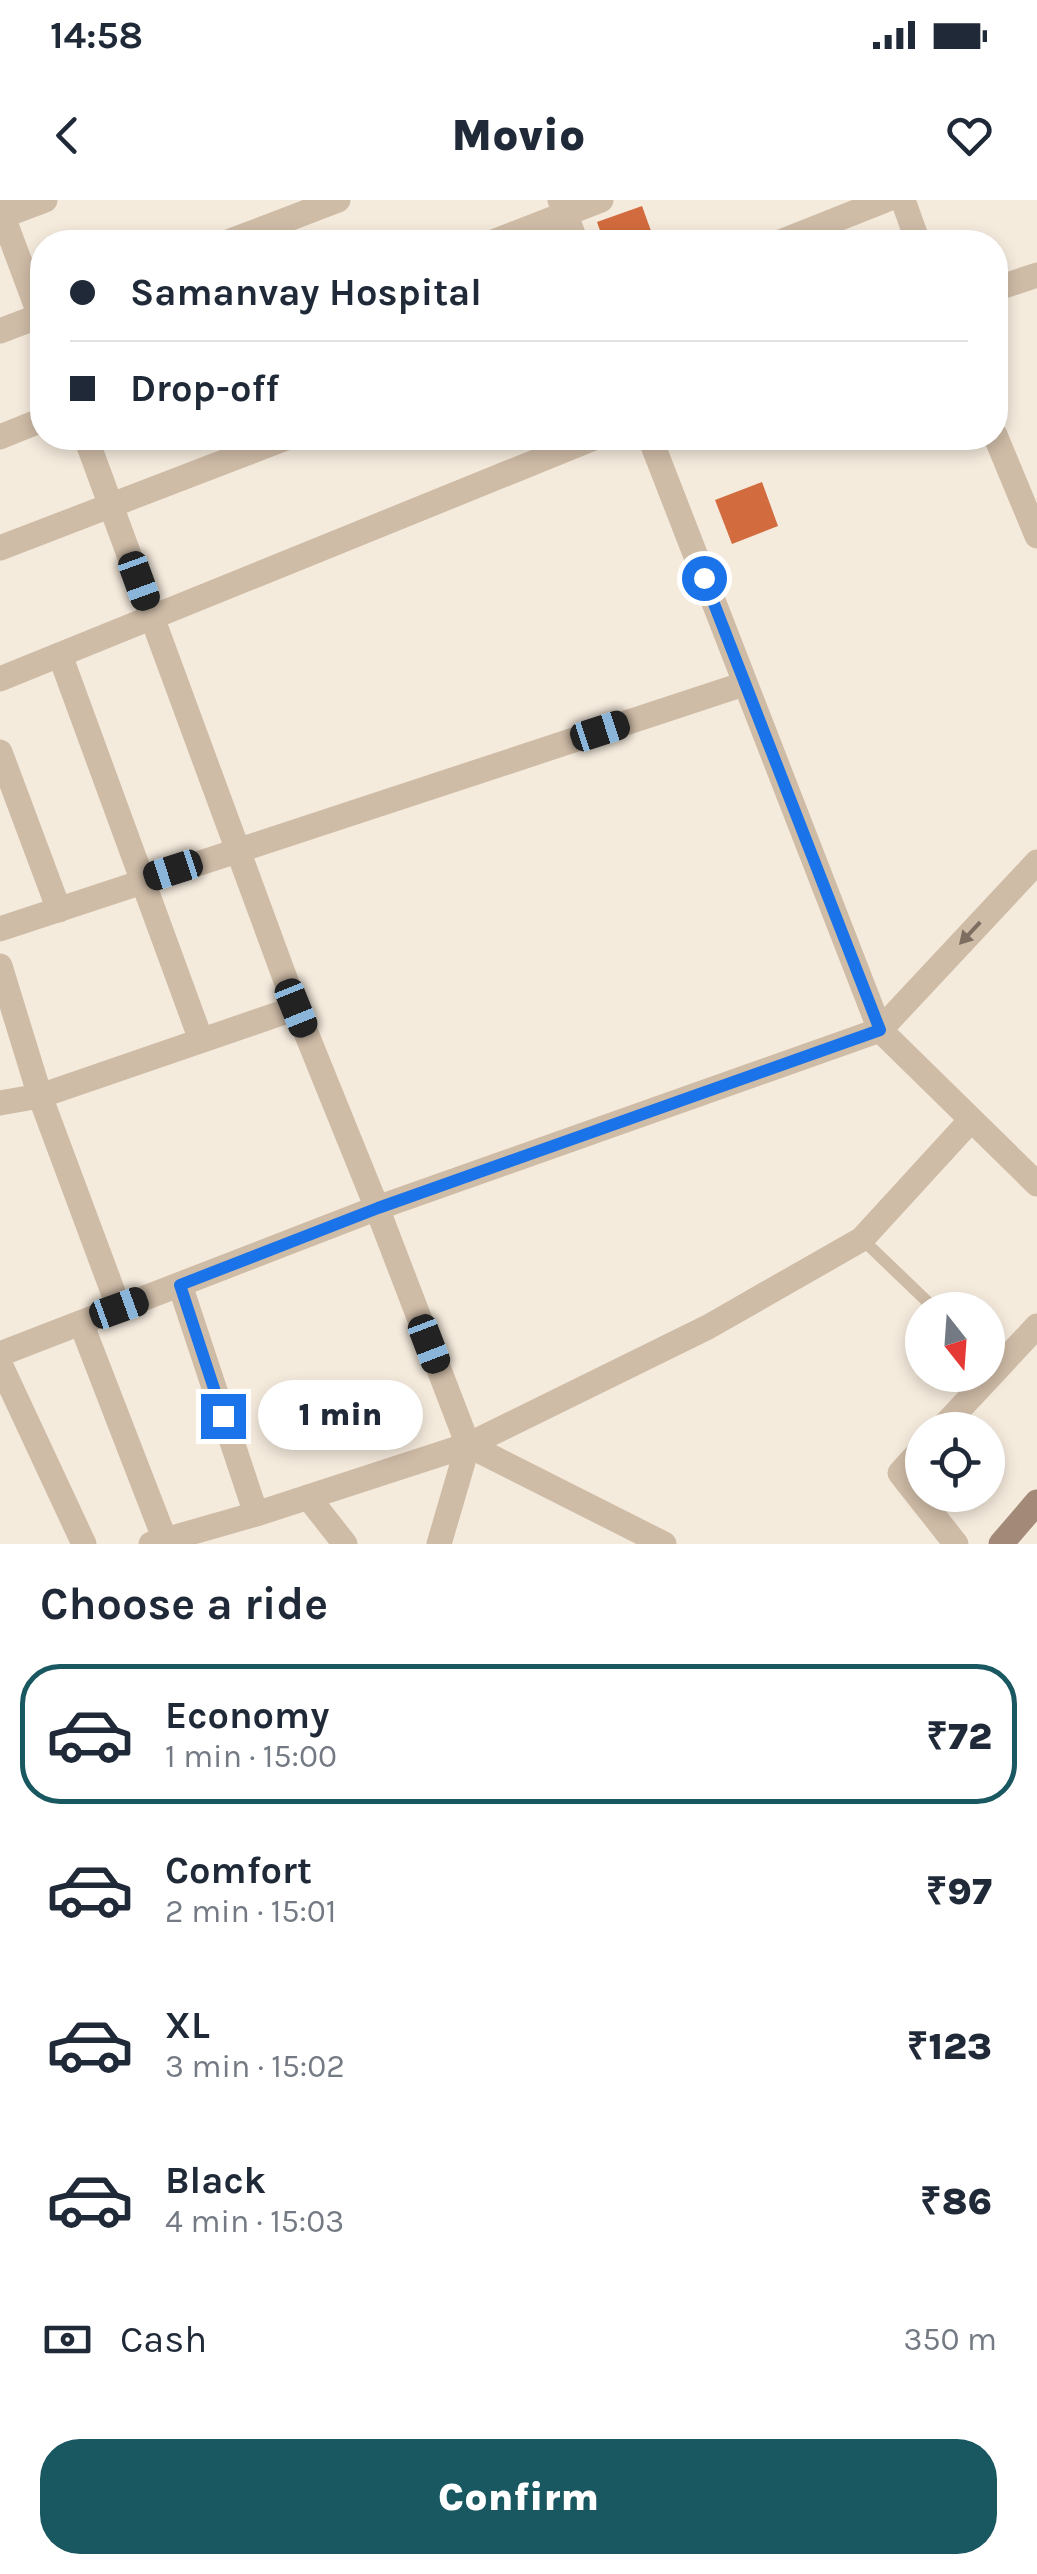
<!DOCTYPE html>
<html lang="en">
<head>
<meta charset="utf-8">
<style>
  :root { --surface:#fff; --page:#f2f2f3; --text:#1f2937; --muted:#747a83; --line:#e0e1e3; --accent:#195761 }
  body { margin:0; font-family:Karla,sans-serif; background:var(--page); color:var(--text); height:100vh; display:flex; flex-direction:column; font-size:38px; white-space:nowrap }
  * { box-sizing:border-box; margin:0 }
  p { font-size:32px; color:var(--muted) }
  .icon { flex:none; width:55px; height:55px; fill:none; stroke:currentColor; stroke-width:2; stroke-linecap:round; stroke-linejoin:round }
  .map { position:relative; height:1344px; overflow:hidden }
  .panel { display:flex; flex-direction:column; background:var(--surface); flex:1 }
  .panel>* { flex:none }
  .top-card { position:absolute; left:30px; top:30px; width:978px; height:220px; border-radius:40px; box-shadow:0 5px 15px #0003; display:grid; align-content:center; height:220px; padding:0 40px; background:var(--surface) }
  .needle { width:65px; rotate:163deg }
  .controls { position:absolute; left:905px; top:1092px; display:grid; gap:20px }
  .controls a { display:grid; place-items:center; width:100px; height:100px; border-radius:50%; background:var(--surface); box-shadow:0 5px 15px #0003; font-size:50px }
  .end { position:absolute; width:45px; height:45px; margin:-22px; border:12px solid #1a73e8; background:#fff; box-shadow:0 0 0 5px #fff }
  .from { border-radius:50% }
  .bubble { position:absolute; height:70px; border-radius:35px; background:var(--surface); box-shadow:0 5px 15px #0003; font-size:32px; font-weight:800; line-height:70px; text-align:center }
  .car { position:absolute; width:30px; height:60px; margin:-30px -15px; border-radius:12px; box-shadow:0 0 8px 2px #0007; background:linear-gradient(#222 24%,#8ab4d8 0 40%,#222 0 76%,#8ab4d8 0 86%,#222 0) }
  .top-card b { display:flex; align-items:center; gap:35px; height:95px; font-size:38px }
  .top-card b+b { border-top:2px solid var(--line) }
  .top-card i { width:25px; height:25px; background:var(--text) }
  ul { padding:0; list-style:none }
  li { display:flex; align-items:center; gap:30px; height:140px; margin:0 20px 15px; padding:0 20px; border:5px solid transparent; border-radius:40px }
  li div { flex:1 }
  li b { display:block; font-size:38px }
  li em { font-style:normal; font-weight:800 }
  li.active { border-color:var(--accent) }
  li>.icon { width:90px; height:90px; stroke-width:1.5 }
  h2 { padding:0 40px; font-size:45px; line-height:120px }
  .pay { display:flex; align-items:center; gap:25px; height:110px; padding:0 40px; font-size:38px }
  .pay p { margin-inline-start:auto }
  .primary-button { display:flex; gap:20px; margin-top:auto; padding:20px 40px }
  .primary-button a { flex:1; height:115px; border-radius:40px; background:var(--accent); color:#fff; font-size:40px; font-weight:800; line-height:115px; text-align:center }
  .status { display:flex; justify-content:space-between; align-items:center; height:70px; padding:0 50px; background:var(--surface); direction:ltr }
  .status svg { height:28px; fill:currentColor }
  header { display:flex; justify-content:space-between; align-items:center; height:130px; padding:0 40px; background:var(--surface); font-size:45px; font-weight:800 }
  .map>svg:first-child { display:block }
  .building { fill:#d26b3e }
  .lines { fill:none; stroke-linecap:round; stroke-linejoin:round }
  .lane { stroke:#cfbca7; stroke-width:12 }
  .street { stroke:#cfbca7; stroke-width:25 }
  .secondary { stroke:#a38a78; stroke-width:25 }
  .oneway { fill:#7d6e61 }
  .route { stroke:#1a73e8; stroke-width:12 }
</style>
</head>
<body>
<div class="status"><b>14:58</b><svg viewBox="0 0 49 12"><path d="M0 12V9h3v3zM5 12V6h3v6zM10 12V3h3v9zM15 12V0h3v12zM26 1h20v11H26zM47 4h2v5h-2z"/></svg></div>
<header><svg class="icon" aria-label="back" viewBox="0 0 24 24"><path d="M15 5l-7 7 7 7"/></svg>Movio<svg class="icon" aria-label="heart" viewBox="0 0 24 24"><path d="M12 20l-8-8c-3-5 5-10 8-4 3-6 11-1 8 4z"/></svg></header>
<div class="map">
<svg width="1037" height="1344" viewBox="0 0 1037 1344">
  <rect width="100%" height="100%" fill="#f5ebdd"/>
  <g class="building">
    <polygon points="642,6 655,42 604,42 597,22"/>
    <polygon points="762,282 778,326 732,344 715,300"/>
  </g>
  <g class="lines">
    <polyline class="lane" points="862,1039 936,1110"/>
    <g class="street">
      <polyline points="560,0 576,42"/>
      <polyline points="903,0 918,42"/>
      <polyline points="0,9 42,121"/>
      <polyline points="0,17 45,0"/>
      <polyline points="228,42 338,0"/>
      <polyline points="493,42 601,0"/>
      <polyline points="780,42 886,0"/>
      <polyline points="995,89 1037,75"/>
      <polyline points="0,131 42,115"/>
      <polyline points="995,235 1037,336"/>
      <polyline points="0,237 42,220"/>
      <polyline points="86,238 296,808 377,1008 468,1245 664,1344"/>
      <polyline points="650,238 880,830 1037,984"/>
      <polyline points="0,348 286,238"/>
      <polyline points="60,455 201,840"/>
      <polyline points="0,479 594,238"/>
      <polyline points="0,552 59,710"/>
      <polyline points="0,729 744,484"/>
      <polyline points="0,766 40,896 119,1108"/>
      <polyline points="0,903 40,896 296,808"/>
      <polyline points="180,1085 256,1314"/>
      <polyline points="81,1123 165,1340"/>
      <polyline points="0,1154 377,1008 880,830 1037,662"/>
      <polyline points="0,1164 84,1344"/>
      <polyline points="940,1230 1037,1126"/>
      <polyline points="922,1249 900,1273 956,1344"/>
      <polyline points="308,1297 345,1344"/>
      <polyline points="151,1344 256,1314 468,1245 708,1127 862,1039 970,921"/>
      <polyline points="439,1344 468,1245"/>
    </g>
    <polyline class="secondary" points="1001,1344 1037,1302"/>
  </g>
  <defs><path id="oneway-solid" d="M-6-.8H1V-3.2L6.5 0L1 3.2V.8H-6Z" transform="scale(2.5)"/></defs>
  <use class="oneway" href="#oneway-solid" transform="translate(970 733) rotate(133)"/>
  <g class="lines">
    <polyline class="route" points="223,1216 180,1085 378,1008 880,830 704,378"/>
  </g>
</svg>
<div class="controls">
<a><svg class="needle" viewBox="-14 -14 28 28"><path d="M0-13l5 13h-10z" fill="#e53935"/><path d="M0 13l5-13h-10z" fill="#747a83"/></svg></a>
<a><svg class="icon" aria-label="locate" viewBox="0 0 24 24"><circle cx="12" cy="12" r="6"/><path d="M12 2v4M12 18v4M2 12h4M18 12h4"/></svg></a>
</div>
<i class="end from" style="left:704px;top:378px"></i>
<i class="end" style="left:223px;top:1216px"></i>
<div class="bubble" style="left:258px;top:1180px;width:165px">1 min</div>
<i class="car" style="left:139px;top:381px;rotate:160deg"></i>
<i class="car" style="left:600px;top:531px;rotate:72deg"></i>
<i class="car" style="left:173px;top:670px;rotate:252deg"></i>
<i class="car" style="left:296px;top:808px;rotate:158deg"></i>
<i class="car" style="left:119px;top:1108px;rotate:70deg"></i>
<i class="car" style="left:429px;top:1144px;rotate:159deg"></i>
<div class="top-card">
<b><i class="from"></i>Samanvay Hospital</b>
<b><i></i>Drop-off</b>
</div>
</div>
<section class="panel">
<h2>Choose a ride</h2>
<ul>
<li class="active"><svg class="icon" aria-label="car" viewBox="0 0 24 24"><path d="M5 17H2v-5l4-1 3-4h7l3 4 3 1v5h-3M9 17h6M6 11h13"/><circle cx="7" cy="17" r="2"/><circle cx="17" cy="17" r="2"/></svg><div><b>Economy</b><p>1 min · 15:00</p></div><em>₹72</em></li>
<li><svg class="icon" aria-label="car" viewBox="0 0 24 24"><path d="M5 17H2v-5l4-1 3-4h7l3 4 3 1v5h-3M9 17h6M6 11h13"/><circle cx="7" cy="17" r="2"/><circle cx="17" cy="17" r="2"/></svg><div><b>Comfort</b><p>2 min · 15:01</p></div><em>₹97</em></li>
<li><svg class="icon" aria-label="car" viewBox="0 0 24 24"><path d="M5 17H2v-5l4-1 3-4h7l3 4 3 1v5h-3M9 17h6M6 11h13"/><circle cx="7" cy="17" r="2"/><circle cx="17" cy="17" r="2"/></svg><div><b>XL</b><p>3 min · 15:02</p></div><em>₹123</em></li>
<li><svg class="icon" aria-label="car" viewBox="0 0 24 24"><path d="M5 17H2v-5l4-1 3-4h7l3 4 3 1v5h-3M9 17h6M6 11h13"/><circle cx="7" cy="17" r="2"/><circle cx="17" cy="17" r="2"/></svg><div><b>Black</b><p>4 min · 15:03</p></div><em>₹86</em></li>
</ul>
<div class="pay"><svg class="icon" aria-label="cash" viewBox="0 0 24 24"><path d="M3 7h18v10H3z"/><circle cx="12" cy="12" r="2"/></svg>Cash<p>350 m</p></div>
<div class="primary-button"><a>Confirm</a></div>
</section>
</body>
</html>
